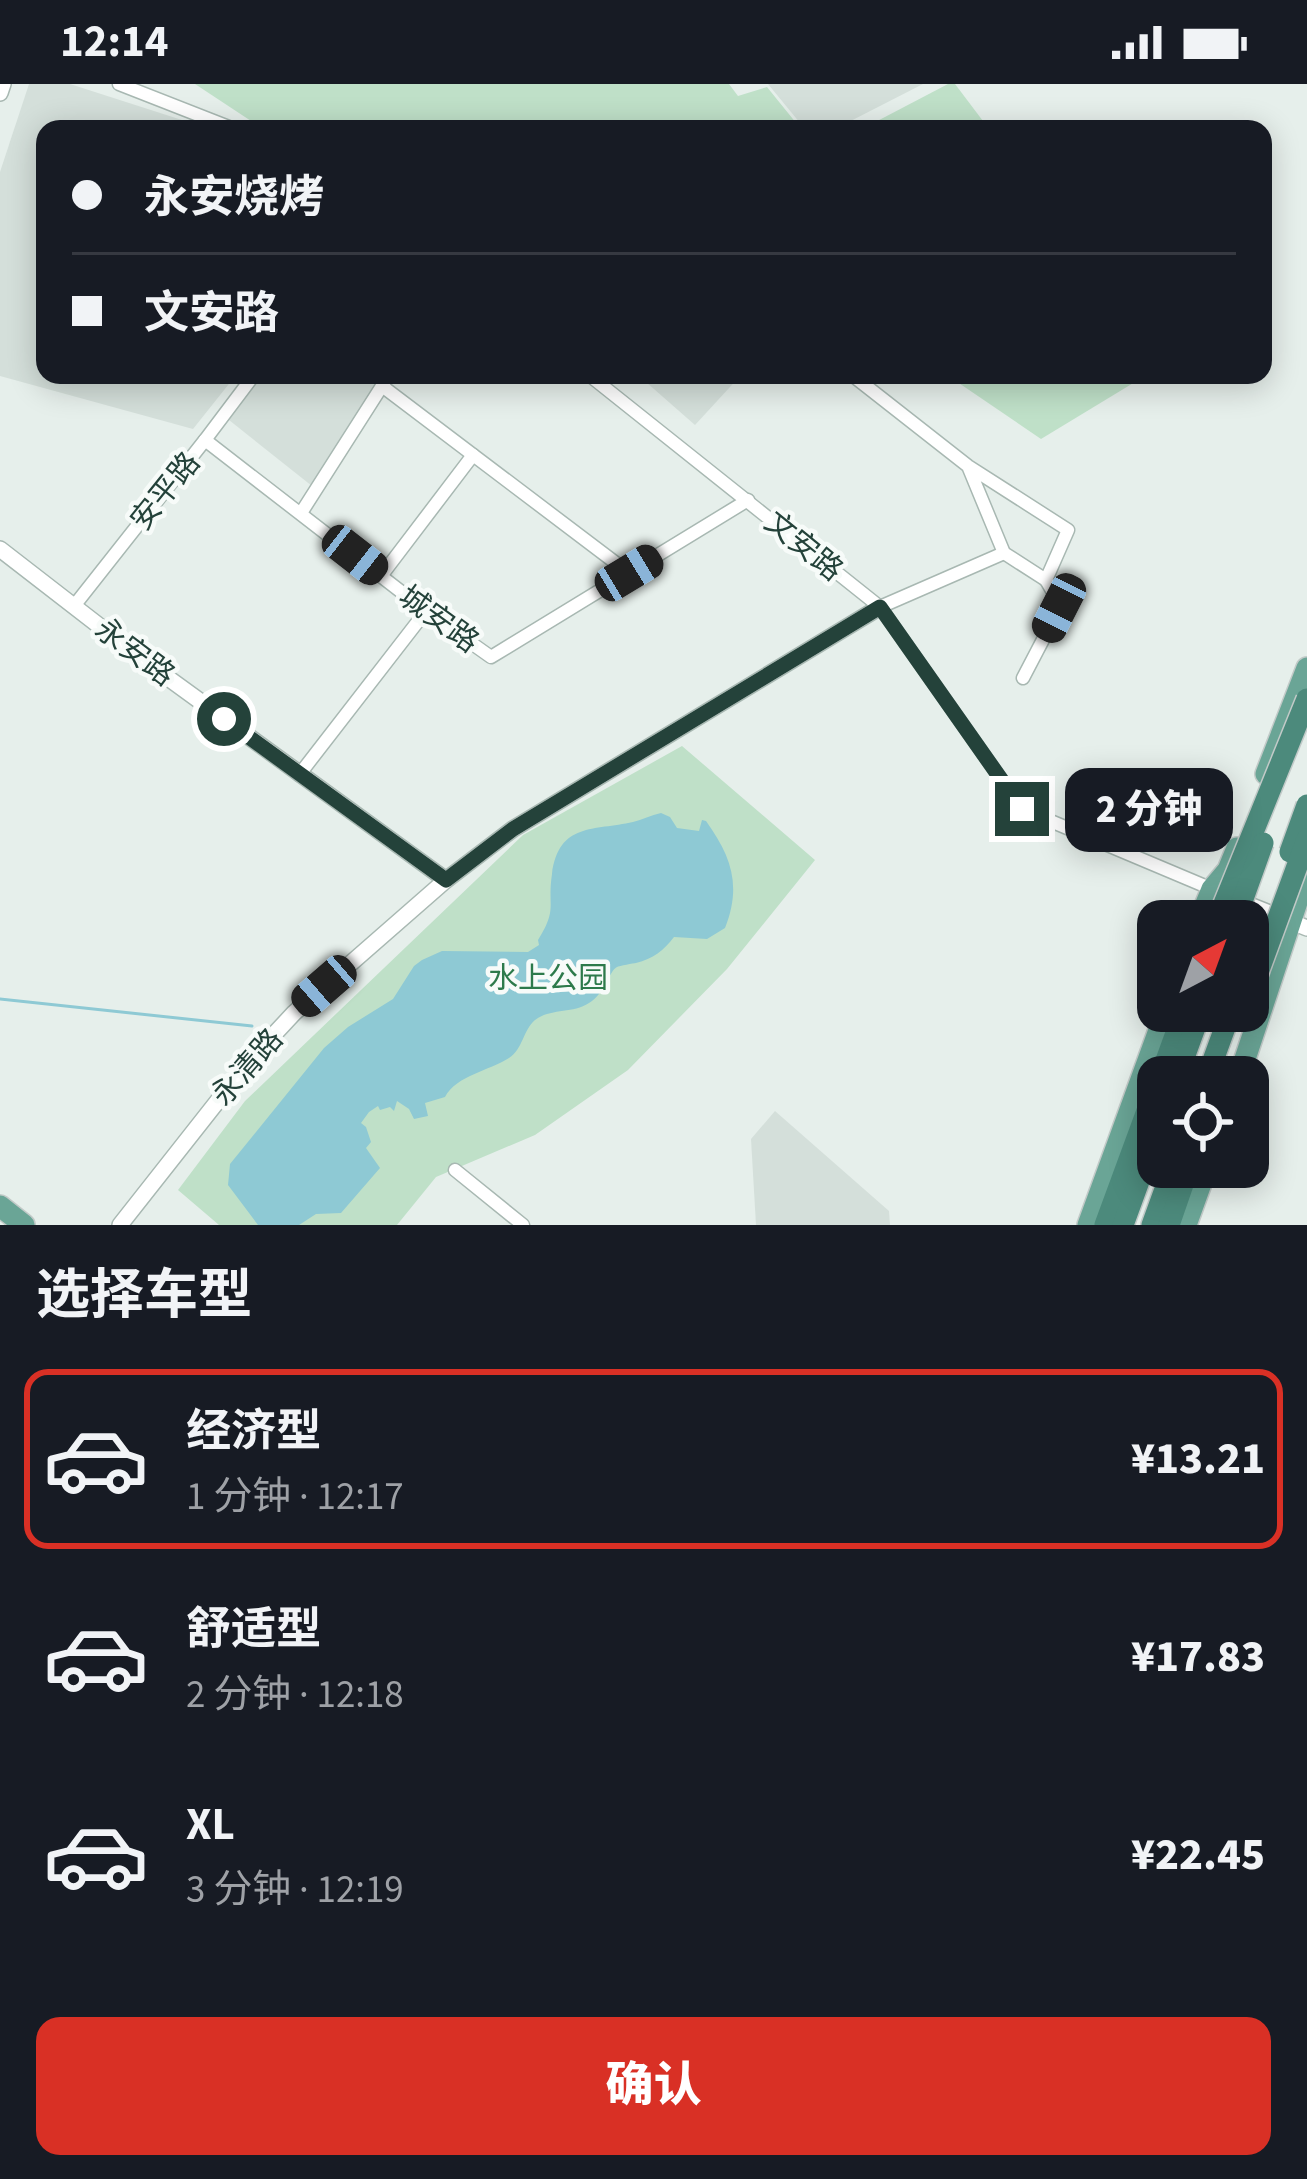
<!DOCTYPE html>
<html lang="zh">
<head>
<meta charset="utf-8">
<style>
  :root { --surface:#171b24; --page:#20242c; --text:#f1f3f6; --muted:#9ea1a6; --line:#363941; --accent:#d93025 }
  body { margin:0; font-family:"Source Sans 3","Noto Sans SC",sans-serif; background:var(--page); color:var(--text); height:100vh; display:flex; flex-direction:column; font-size:45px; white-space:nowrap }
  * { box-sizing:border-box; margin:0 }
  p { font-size:39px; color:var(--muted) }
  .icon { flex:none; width:66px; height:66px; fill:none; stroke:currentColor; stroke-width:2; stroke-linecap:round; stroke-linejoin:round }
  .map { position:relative; height:1141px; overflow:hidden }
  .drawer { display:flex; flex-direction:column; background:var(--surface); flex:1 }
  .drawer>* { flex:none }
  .hud { position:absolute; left:36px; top:36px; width:1236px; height:264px; border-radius:24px; box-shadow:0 6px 30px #0003; display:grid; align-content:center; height:264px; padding:0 36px; background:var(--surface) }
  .needle { width:78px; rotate:41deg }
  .controls { position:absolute; left:1137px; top:816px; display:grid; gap:24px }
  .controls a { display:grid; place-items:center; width:132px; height:132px; border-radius:24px; background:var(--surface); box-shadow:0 6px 30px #0003; font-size:60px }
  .end { position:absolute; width:54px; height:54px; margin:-27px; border:15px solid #24423a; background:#fff; box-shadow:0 0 0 6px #fff }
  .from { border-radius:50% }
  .bubble { position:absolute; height:84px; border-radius:24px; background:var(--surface); box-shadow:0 6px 30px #0003; font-size:39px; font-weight:800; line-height:84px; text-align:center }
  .car { position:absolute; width:36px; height:72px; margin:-36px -18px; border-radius:15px; box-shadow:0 0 9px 3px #0007; background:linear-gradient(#222 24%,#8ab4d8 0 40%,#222 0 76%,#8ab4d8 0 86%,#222 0) }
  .hud b { display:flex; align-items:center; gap:42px; height:114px; font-size:45px }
  .hud b+b { border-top:3px solid var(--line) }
  .hud i { width:30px; height:30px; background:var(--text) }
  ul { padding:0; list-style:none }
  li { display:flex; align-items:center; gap:36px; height:180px; margin:0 24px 18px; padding:0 12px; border:6px solid transparent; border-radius:24px }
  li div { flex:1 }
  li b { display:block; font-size:45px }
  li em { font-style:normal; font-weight:800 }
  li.selected { border-color:var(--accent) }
  li>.icon { width:108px; height:108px; stroke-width:1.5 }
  h2 { padding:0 36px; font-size:54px; line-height:144px }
  .button { display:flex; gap:24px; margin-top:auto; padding:24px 36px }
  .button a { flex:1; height:138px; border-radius:24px; background:var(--accent); color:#fff; font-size:48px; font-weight:800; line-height:138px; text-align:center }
  .status { display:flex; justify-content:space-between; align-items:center; height:84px; padding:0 60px; background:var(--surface); direction:ltr }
  .status svg { height:33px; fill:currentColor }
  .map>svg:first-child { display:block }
  .built { fill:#d4dfda }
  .green { fill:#bfe0c8 }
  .water { fill:#8ec9d4 }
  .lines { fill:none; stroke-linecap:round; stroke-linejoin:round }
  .stream { stroke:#8ec9d4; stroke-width:3 }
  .minor-casing { stroke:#a8b8b2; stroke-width:15 }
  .tertiary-casing { stroke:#a8b8b2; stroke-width:18 }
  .primary-casing { stroke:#c2cac8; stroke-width:24 }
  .trunk-casing { stroke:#c2cac8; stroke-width:24 }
  .minor { stroke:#fff; stroke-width:12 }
  .tertiary { stroke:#fff; stroke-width:15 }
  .primary { stroke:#6aa596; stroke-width:21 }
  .trunk { stroke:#4c8a7c; stroke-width:21 }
  .trunk-bridge-casing { stroke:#c2cac8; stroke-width:24; stroke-linecap:butt }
  .trunk-bridge { stroke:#4c8a7c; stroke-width:21 }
  .route { stroke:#24423a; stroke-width:15 }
  .labels { text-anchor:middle; stroke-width:9; stroke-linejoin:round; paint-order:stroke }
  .street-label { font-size:30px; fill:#24423a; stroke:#f7fbf9 }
  .park-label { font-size:30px; fill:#2d7a4b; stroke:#f7fbf9 }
</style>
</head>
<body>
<div class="status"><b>12:14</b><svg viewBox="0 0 49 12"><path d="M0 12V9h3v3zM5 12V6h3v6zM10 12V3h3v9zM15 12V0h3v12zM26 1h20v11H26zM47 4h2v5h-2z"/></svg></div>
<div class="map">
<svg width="1307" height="1141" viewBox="0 0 1307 1141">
  <rect width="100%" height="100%" fill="#e6efeb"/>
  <g class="built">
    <polygon points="29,0 70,0 210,45 45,45 45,291 236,291 193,345 0,292 0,88"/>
    <polygon points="768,0 923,0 835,45 805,45"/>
    <polygon points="263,291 382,291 312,402 229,336"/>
    <polygon points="638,291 741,291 695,341"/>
    <polygon points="775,1027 889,1127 890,1141 756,1141 751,1055"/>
  </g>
  <g class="green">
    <polygon points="195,0 729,0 738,12 767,3 801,45 723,45 713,36 680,40 675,45 263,45"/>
    <polygon points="948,0 955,0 989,45 862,45"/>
    <polygon points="947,291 1130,291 1135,298 1041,355"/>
    <polygon points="682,662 815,776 727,885 628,986 535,1051 436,1093 397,1141 219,1141 178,1106 245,1017 523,751"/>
  </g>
  <path class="water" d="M661,729L670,733L677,744L699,747L702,736L706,737C731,772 742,801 725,844L707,855L674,853C664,866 653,875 636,879C634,879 619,882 617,883C609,887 604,911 589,919C572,930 551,924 535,936C523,946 523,965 509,974C489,987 457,991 445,1013L425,1019L428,1032L414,1035L409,1025L397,1017L394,1027L390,1023L380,1026L378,1022L369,1028L361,1039L366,1043L371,1058L366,1064L380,1084L341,1129L316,1130L299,1141H258L228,1101L230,1080L324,964L348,943L393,915L414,882L422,876L442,867L528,868L539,861L538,856C558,824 547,823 552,790C559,738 594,747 633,738C642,736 651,731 661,729Z"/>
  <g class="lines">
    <polyline class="stream" points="0,915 252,942"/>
    <defs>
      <g id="minor">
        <polyline points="119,0 234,45"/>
        <polyline points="589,291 880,523 1022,725 1212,805"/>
        <polyline points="852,291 968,382 1068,446 1046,496 1004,469 968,382"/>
        <polyline points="382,302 629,489"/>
        <polyline points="205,356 426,527 491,573 748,416"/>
        <polyline points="301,429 389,291"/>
        <polyline points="381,492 473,371"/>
        <polyline points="74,522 205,356 254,291"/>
        <polyline points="880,523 1004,469"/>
        <polyline points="1023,594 1059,525 1057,515 1046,496"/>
        <polyline points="299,691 426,527"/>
        <polyline points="455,1086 523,1141"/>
      </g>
      <g id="tertiary">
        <polyline points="0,9 3,0"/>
        <polyline points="0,465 142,575 446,796"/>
        <polyline points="1237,816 1307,844"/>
        <polyline points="120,1141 250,976 294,929 446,796 513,745 880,523"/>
      </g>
      <g id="primary">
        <polyline points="1266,690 1307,584"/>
        <polyline points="1199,837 1212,805 1228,786 1237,764"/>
        <polyline points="1239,993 1307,788"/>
        <polyline points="0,1122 24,1141"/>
        <polyline points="1088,1141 1166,927"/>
        <polyline points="1186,1141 1207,1083"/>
      </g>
      <g id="trunk">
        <polyline points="1160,993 1184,927"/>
        <polyline points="1177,993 1201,927"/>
        <polyline points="1207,993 1231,927"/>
        <polyline points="1105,1141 1158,997"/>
        <polyline points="1123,1141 1158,1045"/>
        <polyline points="1152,1141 1173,1083"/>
        <polyline points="1169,1141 1189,1083"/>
      </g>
    </defs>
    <use href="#minor" class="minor-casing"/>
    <use href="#tertiary" class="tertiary-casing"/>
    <use href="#primary" class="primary-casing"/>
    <use href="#trunk" class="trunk-casing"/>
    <use href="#minor" class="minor"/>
    <use href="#tertiary" class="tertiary"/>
    <use href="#primary" class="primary"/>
    <use href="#trunk" class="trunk"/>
    <defs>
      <g id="trunk-bridge">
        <polyline points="1290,768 1307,721"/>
        <polyline points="1217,837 1307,615"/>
        <polyline points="1235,837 1263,759"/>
        <polyline points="1248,916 1307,755"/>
      </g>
    </defs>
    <use href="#trunk-bridge" class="trunk-bridge-casing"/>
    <use href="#trunk-bridge" class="trunk-bridge"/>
  </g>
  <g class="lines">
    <polyline class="route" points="224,635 446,796 513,745 880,523 1022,725"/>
  </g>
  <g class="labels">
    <g class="street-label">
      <text transform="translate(165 407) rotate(-51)" y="10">安平路</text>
      <text transform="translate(804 462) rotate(39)" y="10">文安路</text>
      <text transform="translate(439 535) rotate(36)" y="10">城安路</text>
      <text transform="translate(135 568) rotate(37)" y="10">永安路</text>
      <text transform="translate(247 983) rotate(-49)" y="10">永清路</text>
    </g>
    <g class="park-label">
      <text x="548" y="904">水上公园</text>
    </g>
  </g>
</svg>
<div class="controls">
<a><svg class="needle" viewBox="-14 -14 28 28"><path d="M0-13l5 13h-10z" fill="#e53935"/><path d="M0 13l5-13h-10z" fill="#9ea1a6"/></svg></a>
<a><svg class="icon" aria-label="locate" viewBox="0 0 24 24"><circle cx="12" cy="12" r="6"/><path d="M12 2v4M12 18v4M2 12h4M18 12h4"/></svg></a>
</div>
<i class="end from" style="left:224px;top:635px"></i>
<i class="end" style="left:1022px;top:725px"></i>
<div class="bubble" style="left:1065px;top:684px;width:168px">2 分钟</div>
<i class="car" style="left:355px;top:471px;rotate:128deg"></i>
<i class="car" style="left:629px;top:489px;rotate:59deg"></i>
<i class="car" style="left:1059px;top:524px;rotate:207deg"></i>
<i class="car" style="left:324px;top:902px;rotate:229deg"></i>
<div class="hud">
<b><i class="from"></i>永安烧烤</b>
<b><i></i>文安路</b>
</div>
</div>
<section class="drawer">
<h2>选择车型</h2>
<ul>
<li class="selected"><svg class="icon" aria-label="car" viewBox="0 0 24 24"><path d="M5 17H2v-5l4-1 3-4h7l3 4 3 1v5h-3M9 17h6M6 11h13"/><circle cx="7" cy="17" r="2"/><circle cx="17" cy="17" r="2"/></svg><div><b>经济型</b><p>1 分钟 · 12:17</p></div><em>¥13.21</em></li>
<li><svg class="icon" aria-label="car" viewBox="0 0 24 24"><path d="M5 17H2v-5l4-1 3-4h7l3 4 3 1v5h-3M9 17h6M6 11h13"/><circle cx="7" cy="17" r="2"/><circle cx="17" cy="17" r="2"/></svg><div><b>舒适型</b><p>2 分钟 · 12:18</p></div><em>¥17.83</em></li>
<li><svg class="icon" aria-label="car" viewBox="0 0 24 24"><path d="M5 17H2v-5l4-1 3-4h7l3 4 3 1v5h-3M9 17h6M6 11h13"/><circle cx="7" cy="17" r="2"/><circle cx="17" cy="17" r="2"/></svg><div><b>XL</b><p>3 分钟 · 12:19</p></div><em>¥22.45</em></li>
</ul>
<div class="button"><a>确认</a></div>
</section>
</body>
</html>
